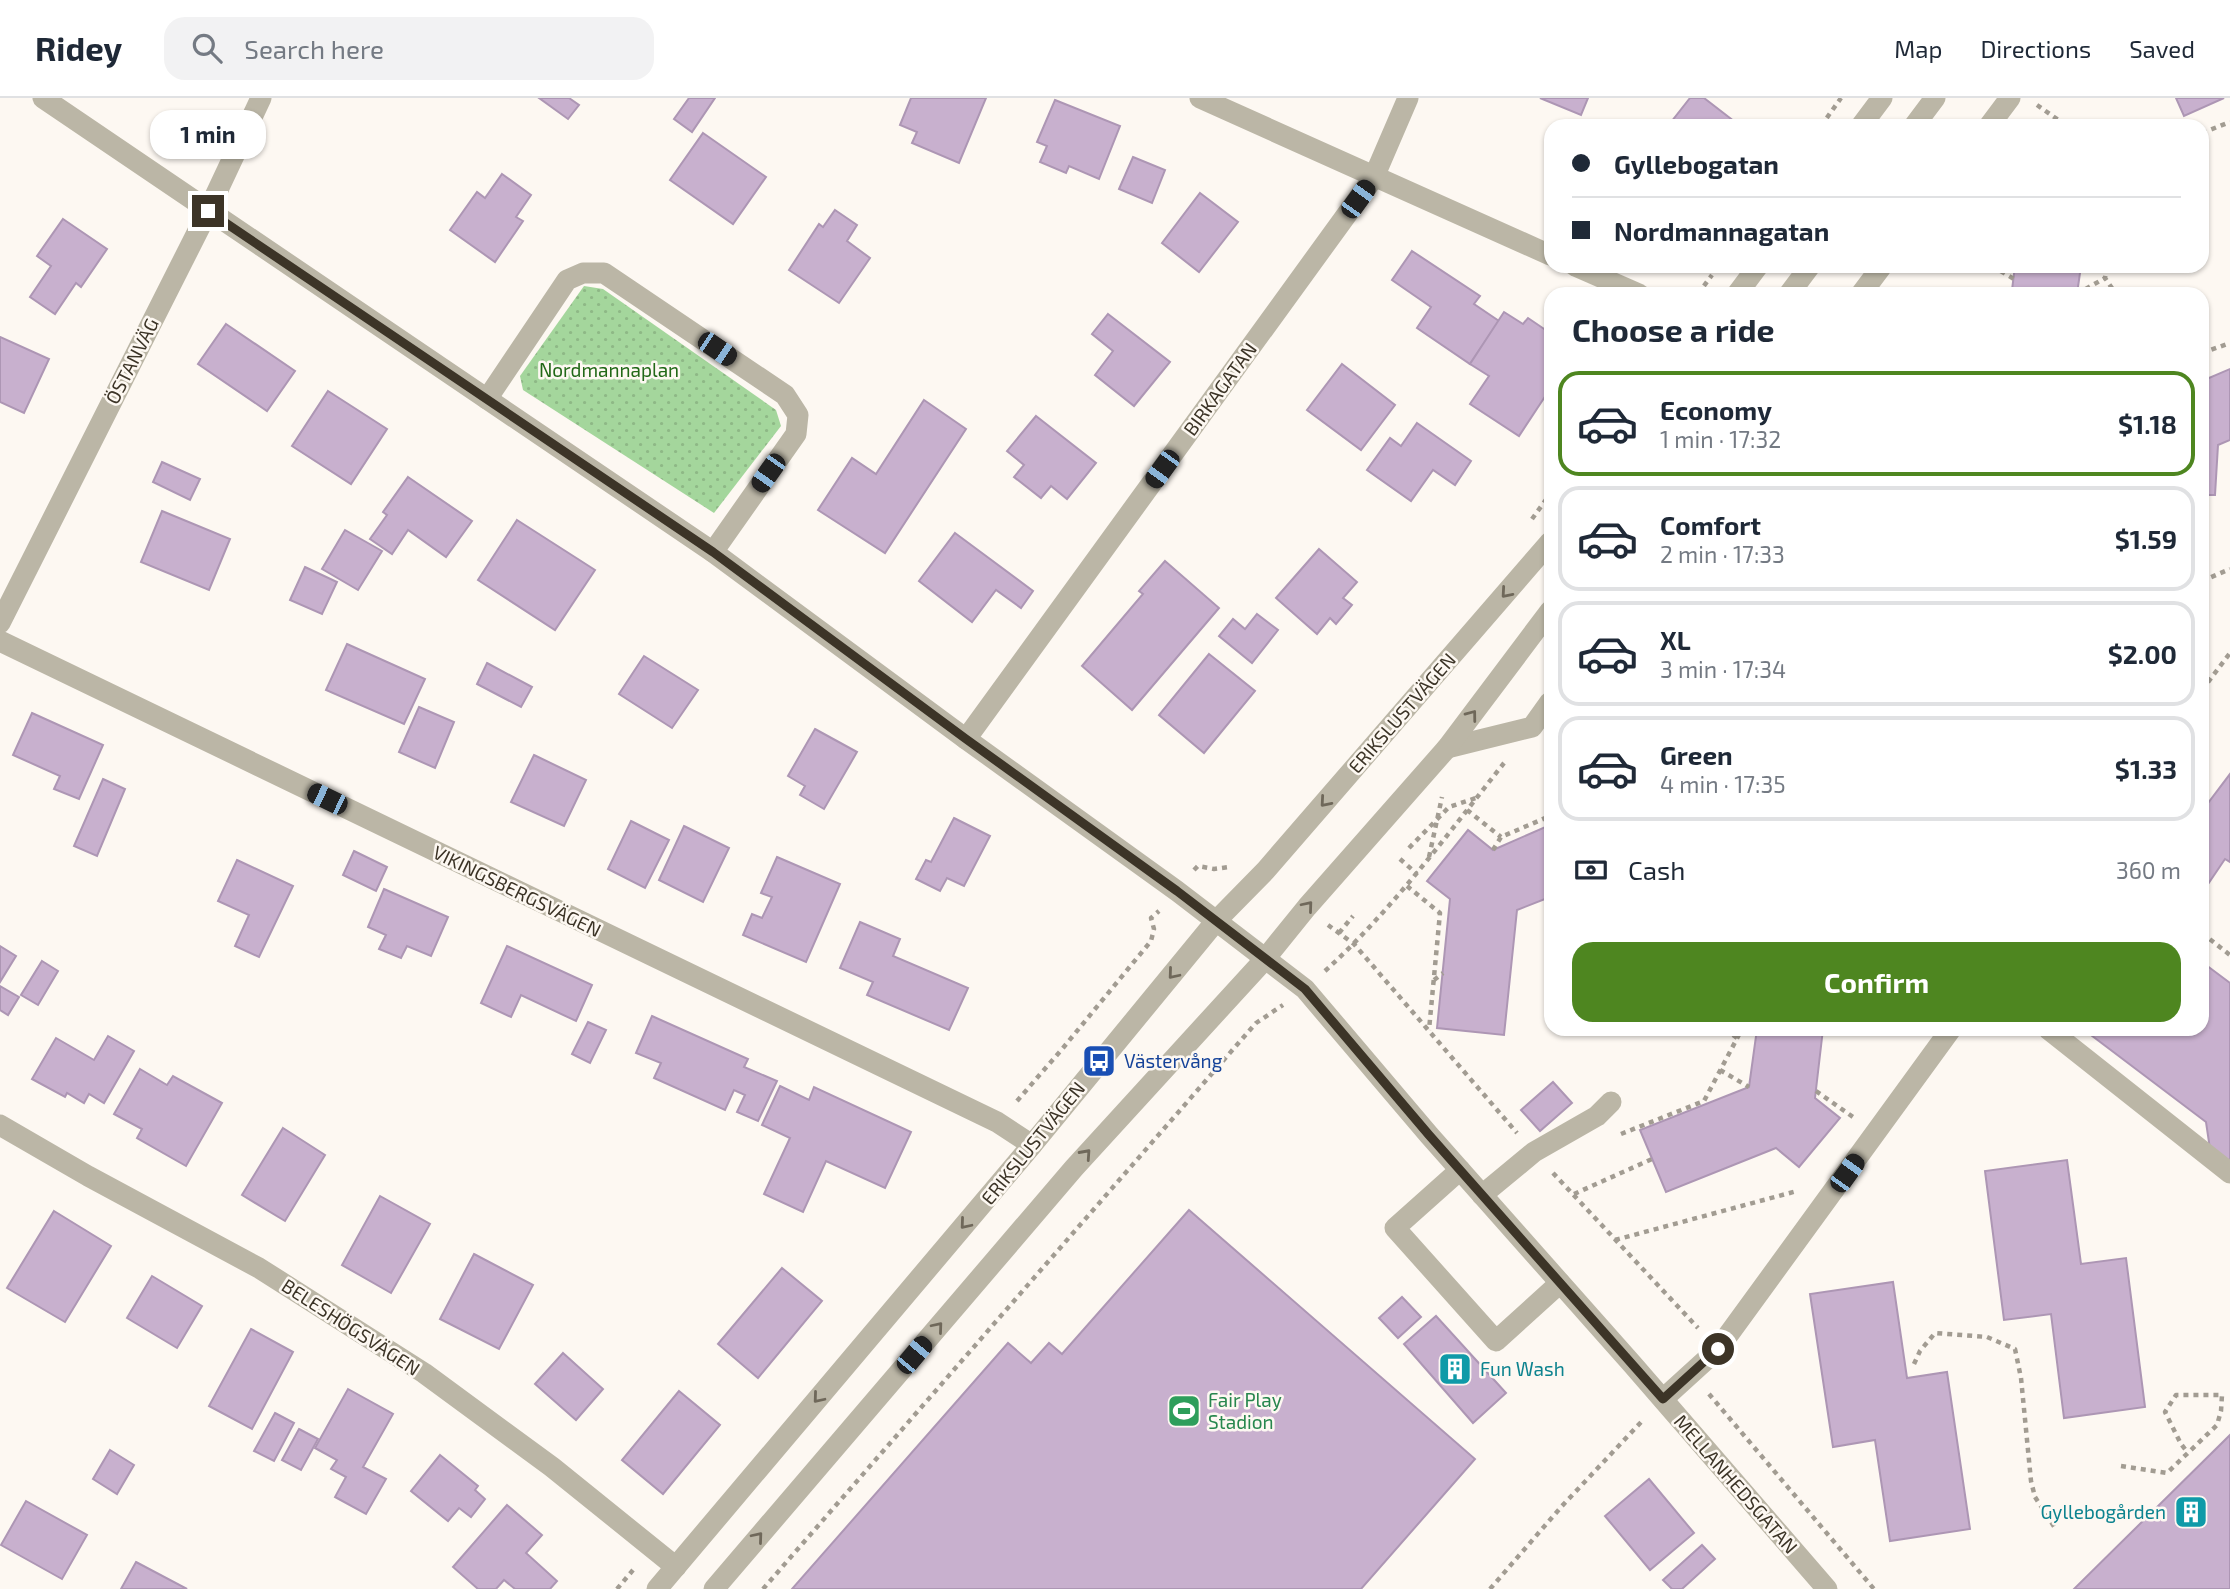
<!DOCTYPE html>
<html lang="en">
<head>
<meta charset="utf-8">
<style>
  :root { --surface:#fff; --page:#f2f2f3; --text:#1f2937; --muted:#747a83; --line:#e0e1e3; --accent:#4e8620 }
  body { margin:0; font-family:"Exo 2",sans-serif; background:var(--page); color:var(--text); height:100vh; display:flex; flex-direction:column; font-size:26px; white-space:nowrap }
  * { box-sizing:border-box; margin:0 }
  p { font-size:23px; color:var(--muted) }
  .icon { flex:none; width:38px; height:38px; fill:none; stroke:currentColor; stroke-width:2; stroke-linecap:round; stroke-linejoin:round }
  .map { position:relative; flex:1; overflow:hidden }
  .sheet { position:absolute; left:1544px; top:189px; width:665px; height:749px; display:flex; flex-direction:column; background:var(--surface); border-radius:21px; box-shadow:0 2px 5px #0004 }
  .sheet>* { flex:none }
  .guide { position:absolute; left:1544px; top:21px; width:665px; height:154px; border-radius:21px; box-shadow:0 2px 5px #0004; display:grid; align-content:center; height:154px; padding:0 28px; background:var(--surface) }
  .end { position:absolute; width:32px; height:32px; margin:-16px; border:9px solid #3c3427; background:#fff; box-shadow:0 0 0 4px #fff }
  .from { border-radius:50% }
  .bubble { position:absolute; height:49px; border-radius:21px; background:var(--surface); box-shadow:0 2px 5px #0004; font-size:23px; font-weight:700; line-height:49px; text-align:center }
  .car { position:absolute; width:21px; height:42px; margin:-21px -10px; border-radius:9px; box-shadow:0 0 5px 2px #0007; background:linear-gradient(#222 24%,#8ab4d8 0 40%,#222 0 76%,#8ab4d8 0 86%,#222 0) }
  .guide b { display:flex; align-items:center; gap:24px; height:66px; font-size:26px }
  .guide b+b { border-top:2px solid var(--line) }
  .guide i { width:18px; height:18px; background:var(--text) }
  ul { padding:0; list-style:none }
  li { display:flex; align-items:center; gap:21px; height:105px; margin:0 14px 10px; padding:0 14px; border:4px solid var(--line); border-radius:21px }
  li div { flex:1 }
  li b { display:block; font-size:26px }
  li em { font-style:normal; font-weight:700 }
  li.on { border-color:var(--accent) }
  li>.icon { width:63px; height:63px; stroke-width:1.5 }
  h2 { padding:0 28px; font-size:32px; line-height:84px }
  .pay { display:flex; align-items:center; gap:18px; height:77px; padding:0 28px; font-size:26px }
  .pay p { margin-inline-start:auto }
  .button { display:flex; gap:14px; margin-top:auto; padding:14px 28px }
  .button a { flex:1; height:80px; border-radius:21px; background:var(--accent); color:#fff; font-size:28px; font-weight:700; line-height:80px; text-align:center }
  header { display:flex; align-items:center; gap:42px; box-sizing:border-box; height:98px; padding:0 35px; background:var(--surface); border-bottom:2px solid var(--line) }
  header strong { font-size:33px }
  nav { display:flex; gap:38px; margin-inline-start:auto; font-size:24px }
  .search { width:490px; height:63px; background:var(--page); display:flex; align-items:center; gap:18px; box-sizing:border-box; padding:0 24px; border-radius:21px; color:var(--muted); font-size:26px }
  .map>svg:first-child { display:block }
  .grass { fill:url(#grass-dots) }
  .building { fill:#c8b0ce; stroke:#ad96b4; stroke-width:2 }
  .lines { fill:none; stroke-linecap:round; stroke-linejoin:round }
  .path { stroke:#a29c92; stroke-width:4.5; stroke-dasharray:5 5; stroke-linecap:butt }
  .minor { stroke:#bbb6a6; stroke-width:21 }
  .oneway { stroke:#6f685a }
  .route { stroke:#3c3427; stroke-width:9 }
  .labels { text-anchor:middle; stroke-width:5; stroke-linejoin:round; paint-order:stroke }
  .street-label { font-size:19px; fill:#3c3427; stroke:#fdf8f2 }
  .park-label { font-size:19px; fill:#216817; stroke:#fdf8f2 }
  .transit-label { font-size:19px; fill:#164399; stroke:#fdf8f2; text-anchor:start }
  .culture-label { font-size:19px; fill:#0d838f; stroke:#fdf8f2; text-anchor:start }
  .leisure-label { font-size:19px; fill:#27864d; stroke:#fdf8f2; text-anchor:start }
</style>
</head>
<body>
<header>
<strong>Ridey</strong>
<div class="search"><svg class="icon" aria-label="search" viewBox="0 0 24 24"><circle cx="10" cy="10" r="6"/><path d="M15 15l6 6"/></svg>Search here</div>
<nav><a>Map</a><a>Directions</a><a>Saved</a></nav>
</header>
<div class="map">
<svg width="2230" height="1491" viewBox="0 0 2230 1491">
  <defs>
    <pattern id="grass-dots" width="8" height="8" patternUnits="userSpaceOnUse" patternTransform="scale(1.75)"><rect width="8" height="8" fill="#a4d69c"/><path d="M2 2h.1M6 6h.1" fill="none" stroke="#8eb886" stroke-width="1.8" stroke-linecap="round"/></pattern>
  </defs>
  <rect width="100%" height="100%" fill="#fdf8f2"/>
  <polygon class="grass" points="584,188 603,191 776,312 781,328 714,415 523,292 520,278"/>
  <g class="building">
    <polygon points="539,0 569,0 579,7 568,21"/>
    <polygon points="689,0 715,0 692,34 674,21"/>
    <polygon points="911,0 986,0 959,65 912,45 917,34 900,27"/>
    <polygon points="1540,0 1588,0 1581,17"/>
    <polygon points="1690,0 1704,0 1739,27 1668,28"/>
    <polygon points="2176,0 2224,0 2184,18"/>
    <polygon points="1055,2 1120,28 1099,81 1069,68 1066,75 1040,64 1047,48 1037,44"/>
    <polygon points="703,35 766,79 733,126 670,82"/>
    <polygon points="1133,59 1165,72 1152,105 1119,91"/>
    <polygon points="502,76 531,97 516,119 523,123 495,164 450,132 477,94 485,100"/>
    <polygon points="1200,95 1238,124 1199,174 1162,145"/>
    <polygon points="835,112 857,127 847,143 870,160 839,205 789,172 819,126 823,129"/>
    <polygon points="63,121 107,151 81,189 76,185 55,216 30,199 51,168 37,158"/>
    <polygon points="1412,153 1480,198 1474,206 1499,223 1470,266 1417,230 1431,209 1392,182"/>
    <polygon points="2015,168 2081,168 2077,196 2004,196 2012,192"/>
    <polygon points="1504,214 1523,226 1528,220 1550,235 1550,291 1519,338 1470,306 1489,278 1470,266"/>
    <polygon points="1108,216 1170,264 1134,308 1095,277 1113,253 1092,236"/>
    <polygon points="226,226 295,273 267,313 198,266"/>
    <polygon points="0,239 49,261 24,315 0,304"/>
    <polygon points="1342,266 1395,307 1361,352 1307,312"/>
    <polygon points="2230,271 2230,342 2218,347 2215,397 2202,397 2202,283"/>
    <polygon points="328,293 387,331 351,386 292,348"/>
    <polygon points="924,302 966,331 885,455 818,412 852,360 876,376"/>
    <polygon points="1036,318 1096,365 1067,401 1051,388 1041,400 1014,379 1024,367 1007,353"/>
    <polygon points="1417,325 1471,363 1455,387 1433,372 1411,403 1367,372 1390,340 1401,348"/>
    <polygon points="162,364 200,381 190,402 153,384"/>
    <polygon points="408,379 472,423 446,459 408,432 392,456 370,441 387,417 383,414"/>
    <polygon points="162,413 230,441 209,492 141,464"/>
    <polygon points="517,422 595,472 555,532 478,482"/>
    <polygon points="345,432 382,453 358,492 322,471"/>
    <polygon points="955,435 1033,493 1021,510 996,492 972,524 919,483"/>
    <polygon points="1319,451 1357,484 1343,500 1352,507 1336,526 1330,520 1317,536 1276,500"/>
    <polygon points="1165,463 1219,510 1132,612 1082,568 1143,496 1139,493"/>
    <polygon points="305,469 337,484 322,516 290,502"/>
    <polygon points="1257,516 1278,532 1252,565 1219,538 1233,521 1245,531"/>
    <polygon points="347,546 425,581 404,626 326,592"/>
    <polygon points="1209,556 1255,593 1204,655 1159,617"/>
    <polygon points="644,558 698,592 672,630 619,596"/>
    <polygon points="487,565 532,589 521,609 477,586"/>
    <polygon points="419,609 454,624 435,670 399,654"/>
    <polygon points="32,615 103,647 79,701 54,691 60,678 13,657"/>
    <polygon points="815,631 857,654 824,711 800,697 805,688 788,678"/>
    <polygon points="534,657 586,682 564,728 511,704"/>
    <polygon points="2230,676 2230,764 2225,761 2202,795 2202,713"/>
    <polygon points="103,681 125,691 97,758 74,748"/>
    <polygon points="954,720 990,738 964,788 947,780 940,793 916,781 926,762 931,764"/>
    <polygon points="631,723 669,742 645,790 608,771"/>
    <polygon points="1550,727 1550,799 1517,812 1504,937 1437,930 1450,801 1427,783 1468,732 1493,752"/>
    <polygon points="684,728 729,750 703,804 659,782"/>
    <polygon points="354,753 387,769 376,793 343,777"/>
    <polygon points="777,759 840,786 806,864 743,837 752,816 762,820 772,799 761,795"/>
    <polygon points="237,762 293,788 259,859 235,848 249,817 218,803"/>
    <polygon points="384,791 448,819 431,858 407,848 401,860 379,851 386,837 368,829"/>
    <polygon points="860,824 900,841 893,858 968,890 949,932 867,897 873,884 840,870"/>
    <polygon points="0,848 16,858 0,884"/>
    <polygon points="507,848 592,887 576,923 521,897 511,919 481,905"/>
    <polygon points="42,863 58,873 38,907 21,897"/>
    <polygon points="2202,864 2230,885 2230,1067 2210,1051 2206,1024 2083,931 2202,931"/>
    <polygon points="0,888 19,899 8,917 0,912"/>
    <polygon points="652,918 748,961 744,969 777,983 758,1023 737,1014 745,997 734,992 725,1012 654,980 661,965 636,955"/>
    <polygon points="588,924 606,932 590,965 572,956"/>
    <polygon points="1757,931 1823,931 1815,1000 1840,1020 1799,1069 1776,1050 1666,1094 1640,1032 1749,989"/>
    <polygon points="108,938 134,953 104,1005 89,996 84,1005 67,995 65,999 32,981 56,940 94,962"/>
    <polygon points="140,971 167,987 173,978 222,1005 186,1068 137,1040 142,1031 114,1016"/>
    <polygon points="1553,984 1572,1005 1540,1033 1521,1012"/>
    <polygon points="780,988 809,1002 814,989 911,1034 885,1090 826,1063 803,1114 764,1096 790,1040 762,1027"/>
    <polygon points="283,1030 325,1057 285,1123 242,1097"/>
    <polygon points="2067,1062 2081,1166 2126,1160 2145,1309 2064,1320 2051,1216 2004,1222 1985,1073"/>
    <polygon points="380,1098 430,1126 391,1195 342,1167"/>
    <polygon points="1189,1112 1475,1361 1361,1491 792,1491 1008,1245 1031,1265 1049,1245 1062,1256"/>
    <polygon points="54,1113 111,1148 65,1224 7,1190"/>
    <polygon points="474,1156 533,1187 499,1251 440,1221"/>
    <polygon points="782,1170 822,1203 758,1280 718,1246"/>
    <polygon points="152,1178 202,1208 177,1250 127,1220"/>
    <polygon points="1893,1184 1907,1280 1947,1274 1970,1431 1890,1443 1875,1342 1833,1349 1810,1196"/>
    <polygon points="1402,1199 1421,1219 1398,1240 1379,1220"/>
    <polygon points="1436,1218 1506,1295 1473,1325 1404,1246"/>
    <polygon points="251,1231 293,1254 252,1331 209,1308"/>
    <polygon points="563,1255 603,1291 576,1322 535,1286"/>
    <polygon points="348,1291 393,1316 363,1369 386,1381 366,1416 335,1399 346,1379 331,1371 337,1362 315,1350"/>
    <polygon points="679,1293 720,1327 663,1396 622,1362"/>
    <polygon points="275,1315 294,1325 274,1363 254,1353"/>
    <polygon points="299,1331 318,1341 301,1372 282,1362"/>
    <polygon points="2230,1337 2230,1491 2074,1491"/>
    <polygon points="110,1352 134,1367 117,1396 93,1381"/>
    <polygon points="440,1357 478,1388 475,1392 485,1401 471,1419 459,1410 448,1423 411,1393"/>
    <polygon points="1649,1381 1694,1435 1650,1472 1605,1418"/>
    <polygon points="26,1403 87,1437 62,1481 1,1447"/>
    <polygon points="507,1407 542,1437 526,1455 557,1483 550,1491 515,1491 504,1482 496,1491 478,1491 453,1469"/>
    <polygon points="1702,1447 1715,1461 1682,1491 1672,1491 1663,1482"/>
    <polygon points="136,1464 187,1491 121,1491"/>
  </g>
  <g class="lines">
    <g class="path">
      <polyline points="2037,7 2067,28"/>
      <polyline points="1821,28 1841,0"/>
      <polyline points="2202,35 2230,24"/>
      <polyline points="1992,168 2014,181"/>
      <polyline points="2107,168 2105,180 2116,196"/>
      <polyline points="1698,196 1712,177"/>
      <polyline points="2077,196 2105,180"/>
      <polyline points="2202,255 2230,245"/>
      <polyline points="1532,421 1550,396"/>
      <polyline points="2202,483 2230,471"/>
      <polyline points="2202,592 2230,555"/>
      <polyline points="1467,712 1501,739"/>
      <polyline points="1409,750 1449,709 1476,700"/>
      <polyline points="1493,752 1501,739 1550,718"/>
      <polyline points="1429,759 1442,699"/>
      <polyline points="1400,761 1417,776"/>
      <polyline points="1194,772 1198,768 1214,771 1229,769"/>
      <polyline points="1407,788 1440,815 1429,932"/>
      <polyline points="1328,827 1354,846 1517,1035"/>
      <polyline points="1339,835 1353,818"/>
      <polyline points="2202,835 2230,857"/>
      <path d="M1325,873C1393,811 1447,737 1504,665"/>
      <polyline points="1434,882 1443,875"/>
      <polyline points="1725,931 1737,940"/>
      <polyline points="1720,972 1749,989"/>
      <polyline points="1816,993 1853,1019"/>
      <polyline points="1017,1003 1063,950 1151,843 1154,831 1151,820 1159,813"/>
      <polyline points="1621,1036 1704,1003 1742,931"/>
      <polyline points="1553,1075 1698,1230"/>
      <polyline points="1574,1096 1652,1061"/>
      <polyline points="1615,1142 1797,1093"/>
      <polyline points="1914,1266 1920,1253 1935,1235 1987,1239 2015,1251 2021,1280 2031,1383 2035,1399 2055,1430"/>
      <polyline points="1709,1296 1874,1491"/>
      <polyline points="2121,1368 2167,1375 2217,1327 2221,1313 2222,1297 2176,1297 2165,1314 2181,1346 2188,1355"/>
      <polyline points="617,1491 633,1472"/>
      <polyline points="763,1491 1256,925 1283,907"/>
      <polyline points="1490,1491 1562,1408 1643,1322"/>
    </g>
    <g class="minor">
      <polyline points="43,0 713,454 966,641 1177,793 1305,891 1429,1037 1633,1267 1827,1491"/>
      <polyline points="1200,0 1550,157"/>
      <polyline points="1861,28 1882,0"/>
      <polyline points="1914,28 1935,0"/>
      <polyline points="1989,28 2010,0"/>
      <polyline points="1575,168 1639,196"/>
      <polyline points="1737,196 1758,168"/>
      <polyline points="1789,196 1810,168"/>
      <polyline points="1861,196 1882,168"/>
      <polyline points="487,301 567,182 583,175 604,175 785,297 798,317 796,336 713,454"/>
      <polyline points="0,525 208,113 261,0"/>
      <polyline points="0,543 997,1024 1032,1047"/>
      <polyline points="966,641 1374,79 1408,0"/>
      <polyline points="1447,650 1532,629 1550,604"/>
      <polyline points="2048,931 2230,1075"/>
      <polyline points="0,1027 88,1078 259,1170 424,1275 552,1369 676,1469"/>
      <polyline points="1460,1072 1395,1130 1496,1243 1560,1185"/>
      <polyline points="1482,1097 1534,1054 1597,1018 1611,1004"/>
      <polyline points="1663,1301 1718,1251 1951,931"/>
      <polyline points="657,1491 1032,1047 1216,823 1266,772 1550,444"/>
      <polyline points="714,1491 1074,1070 1265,861 1307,809 1447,650 1550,513"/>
    </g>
  </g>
  <defs><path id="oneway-chevron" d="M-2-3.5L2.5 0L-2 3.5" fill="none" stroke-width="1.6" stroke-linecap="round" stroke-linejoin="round" transform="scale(1.75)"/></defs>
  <g class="oneway">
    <use href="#oneway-chevron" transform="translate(1506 495) rotate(131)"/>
    <use href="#oneway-chevron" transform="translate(1472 617) rotate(-53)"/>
    <use href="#oneway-chevron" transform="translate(1325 704) rotate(131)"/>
    <use href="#oneway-chevron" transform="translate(1308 808) rotate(-50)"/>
    <use href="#oneway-chevron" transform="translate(1173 876) rotate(130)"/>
    <use href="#oneway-chevron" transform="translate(1086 1056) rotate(-48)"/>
    <use href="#oneway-chevron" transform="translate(965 1126) rotate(130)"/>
    <use href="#oneway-chevron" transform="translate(938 1229) rotate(-50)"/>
    <use href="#oneway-chevron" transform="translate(818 1300) rotate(130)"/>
    <use href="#oneway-chevron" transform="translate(758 1439) rotate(-50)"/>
  </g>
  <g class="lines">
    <polyline class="route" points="208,113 713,454 966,641 1177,793 1305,891 1429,1037 1663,1301 1718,1251"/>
  </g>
  <defs>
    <symbol id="bus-square" viewBox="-11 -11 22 22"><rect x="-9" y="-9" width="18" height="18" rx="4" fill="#1a4fb4" stroke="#fdf8f2"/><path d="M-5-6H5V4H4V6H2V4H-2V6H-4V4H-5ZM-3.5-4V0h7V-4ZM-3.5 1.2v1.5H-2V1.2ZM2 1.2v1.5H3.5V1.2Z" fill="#fff"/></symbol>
    <symbol id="building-square" viewBox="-11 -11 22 22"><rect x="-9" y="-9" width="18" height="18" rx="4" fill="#0f9aa8" stroke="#fdf8f2"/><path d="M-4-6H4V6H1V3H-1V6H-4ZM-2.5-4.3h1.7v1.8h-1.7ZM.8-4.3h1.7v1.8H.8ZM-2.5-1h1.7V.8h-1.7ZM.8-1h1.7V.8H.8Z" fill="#fff"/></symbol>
    <symbol id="stadium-square" viewBox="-11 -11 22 22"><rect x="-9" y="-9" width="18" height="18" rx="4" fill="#2e9e5b" stroke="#fdf8f2"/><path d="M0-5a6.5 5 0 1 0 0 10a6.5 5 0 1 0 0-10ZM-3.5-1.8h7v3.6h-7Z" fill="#fff"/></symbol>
  </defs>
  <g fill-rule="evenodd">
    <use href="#bus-square" x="1080" y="944" width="38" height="38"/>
    <use href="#building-square" x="1436" y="1252" width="38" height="38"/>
    <use href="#stadium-square" x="1165" y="1294" width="38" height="38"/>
    <use href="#building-square" x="2172" y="1395" width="38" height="38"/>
  </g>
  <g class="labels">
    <g class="street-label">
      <text transform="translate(132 263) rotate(-63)" y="7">ÖSTANVÄG</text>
      <text transform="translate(1220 291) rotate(-54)" y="7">BIRKAGATAN</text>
      <text transform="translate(1402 615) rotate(-49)" y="7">ERIKSLUSTVÄGEN</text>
      <text transform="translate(517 793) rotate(26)" y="7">VIKINGSBERGSVÄGEN</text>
      <text transform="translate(1033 1045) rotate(-51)" y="7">ERIKSLUSTVÄGEN</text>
      <text transform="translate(351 1229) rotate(33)" y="7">BELESHÖGSVÄGEN</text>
      <text transform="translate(1736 1386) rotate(49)" y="7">MELLANHEDSGATAN</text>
    </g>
    <g class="park-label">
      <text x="609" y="279">Nordmannaplan</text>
    </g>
    <g class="transit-label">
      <text x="1124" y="970">Västervång</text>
    </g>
    <g class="culture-label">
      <text x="1480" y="1278">Fun Wash</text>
      <text x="2166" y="1421" text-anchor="end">Gyllebogården</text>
    </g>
    <g class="leisure-label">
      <text x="1208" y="1309">Fair Play<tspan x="1208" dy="22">Stadion</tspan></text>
    </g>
  </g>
</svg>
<i class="end from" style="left:1718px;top:1251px"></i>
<i class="end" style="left:208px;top:113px"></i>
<div class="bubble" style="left:150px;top:12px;width:116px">1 min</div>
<i class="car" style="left:1358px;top:101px;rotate:36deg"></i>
<i class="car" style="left:717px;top:251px;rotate:124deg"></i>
<i class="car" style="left:1162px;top:371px;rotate:216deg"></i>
<i class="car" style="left:768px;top:375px;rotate:215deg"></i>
<i class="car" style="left:327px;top:701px;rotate:296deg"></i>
<i class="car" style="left:1847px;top:1075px;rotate:36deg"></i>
<i class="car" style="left:914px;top:1257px;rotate:40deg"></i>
<div class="guide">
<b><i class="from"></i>Gyllebogatan</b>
<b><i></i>Nordmannagatan</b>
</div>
<section class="sheet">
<h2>Choose a ride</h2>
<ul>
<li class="on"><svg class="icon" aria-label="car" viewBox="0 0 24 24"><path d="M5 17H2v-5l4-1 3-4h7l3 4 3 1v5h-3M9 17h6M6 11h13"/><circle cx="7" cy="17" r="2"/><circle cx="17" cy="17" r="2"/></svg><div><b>Economy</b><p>1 min · 17:32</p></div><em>$1.18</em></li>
<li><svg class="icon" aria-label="car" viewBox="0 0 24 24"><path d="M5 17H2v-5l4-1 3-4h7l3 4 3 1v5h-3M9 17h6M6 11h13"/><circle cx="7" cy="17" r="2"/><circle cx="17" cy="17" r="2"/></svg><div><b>Comfort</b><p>2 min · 17:33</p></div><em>$1.59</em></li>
<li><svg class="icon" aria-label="car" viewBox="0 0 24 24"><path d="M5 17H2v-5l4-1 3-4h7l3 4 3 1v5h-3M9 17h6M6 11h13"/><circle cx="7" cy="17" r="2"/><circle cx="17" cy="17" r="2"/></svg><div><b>XL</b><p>3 min · 17:34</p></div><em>$2.00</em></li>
<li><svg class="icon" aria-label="car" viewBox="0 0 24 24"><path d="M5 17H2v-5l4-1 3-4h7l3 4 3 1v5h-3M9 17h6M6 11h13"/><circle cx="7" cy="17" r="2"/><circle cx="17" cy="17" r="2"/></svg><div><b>Green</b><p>4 min · 17:35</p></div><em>$1.33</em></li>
</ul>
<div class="pay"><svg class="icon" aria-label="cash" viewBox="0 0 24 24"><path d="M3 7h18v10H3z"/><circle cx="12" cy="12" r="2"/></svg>Cash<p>360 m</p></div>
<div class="button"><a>Confirm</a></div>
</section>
</div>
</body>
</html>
